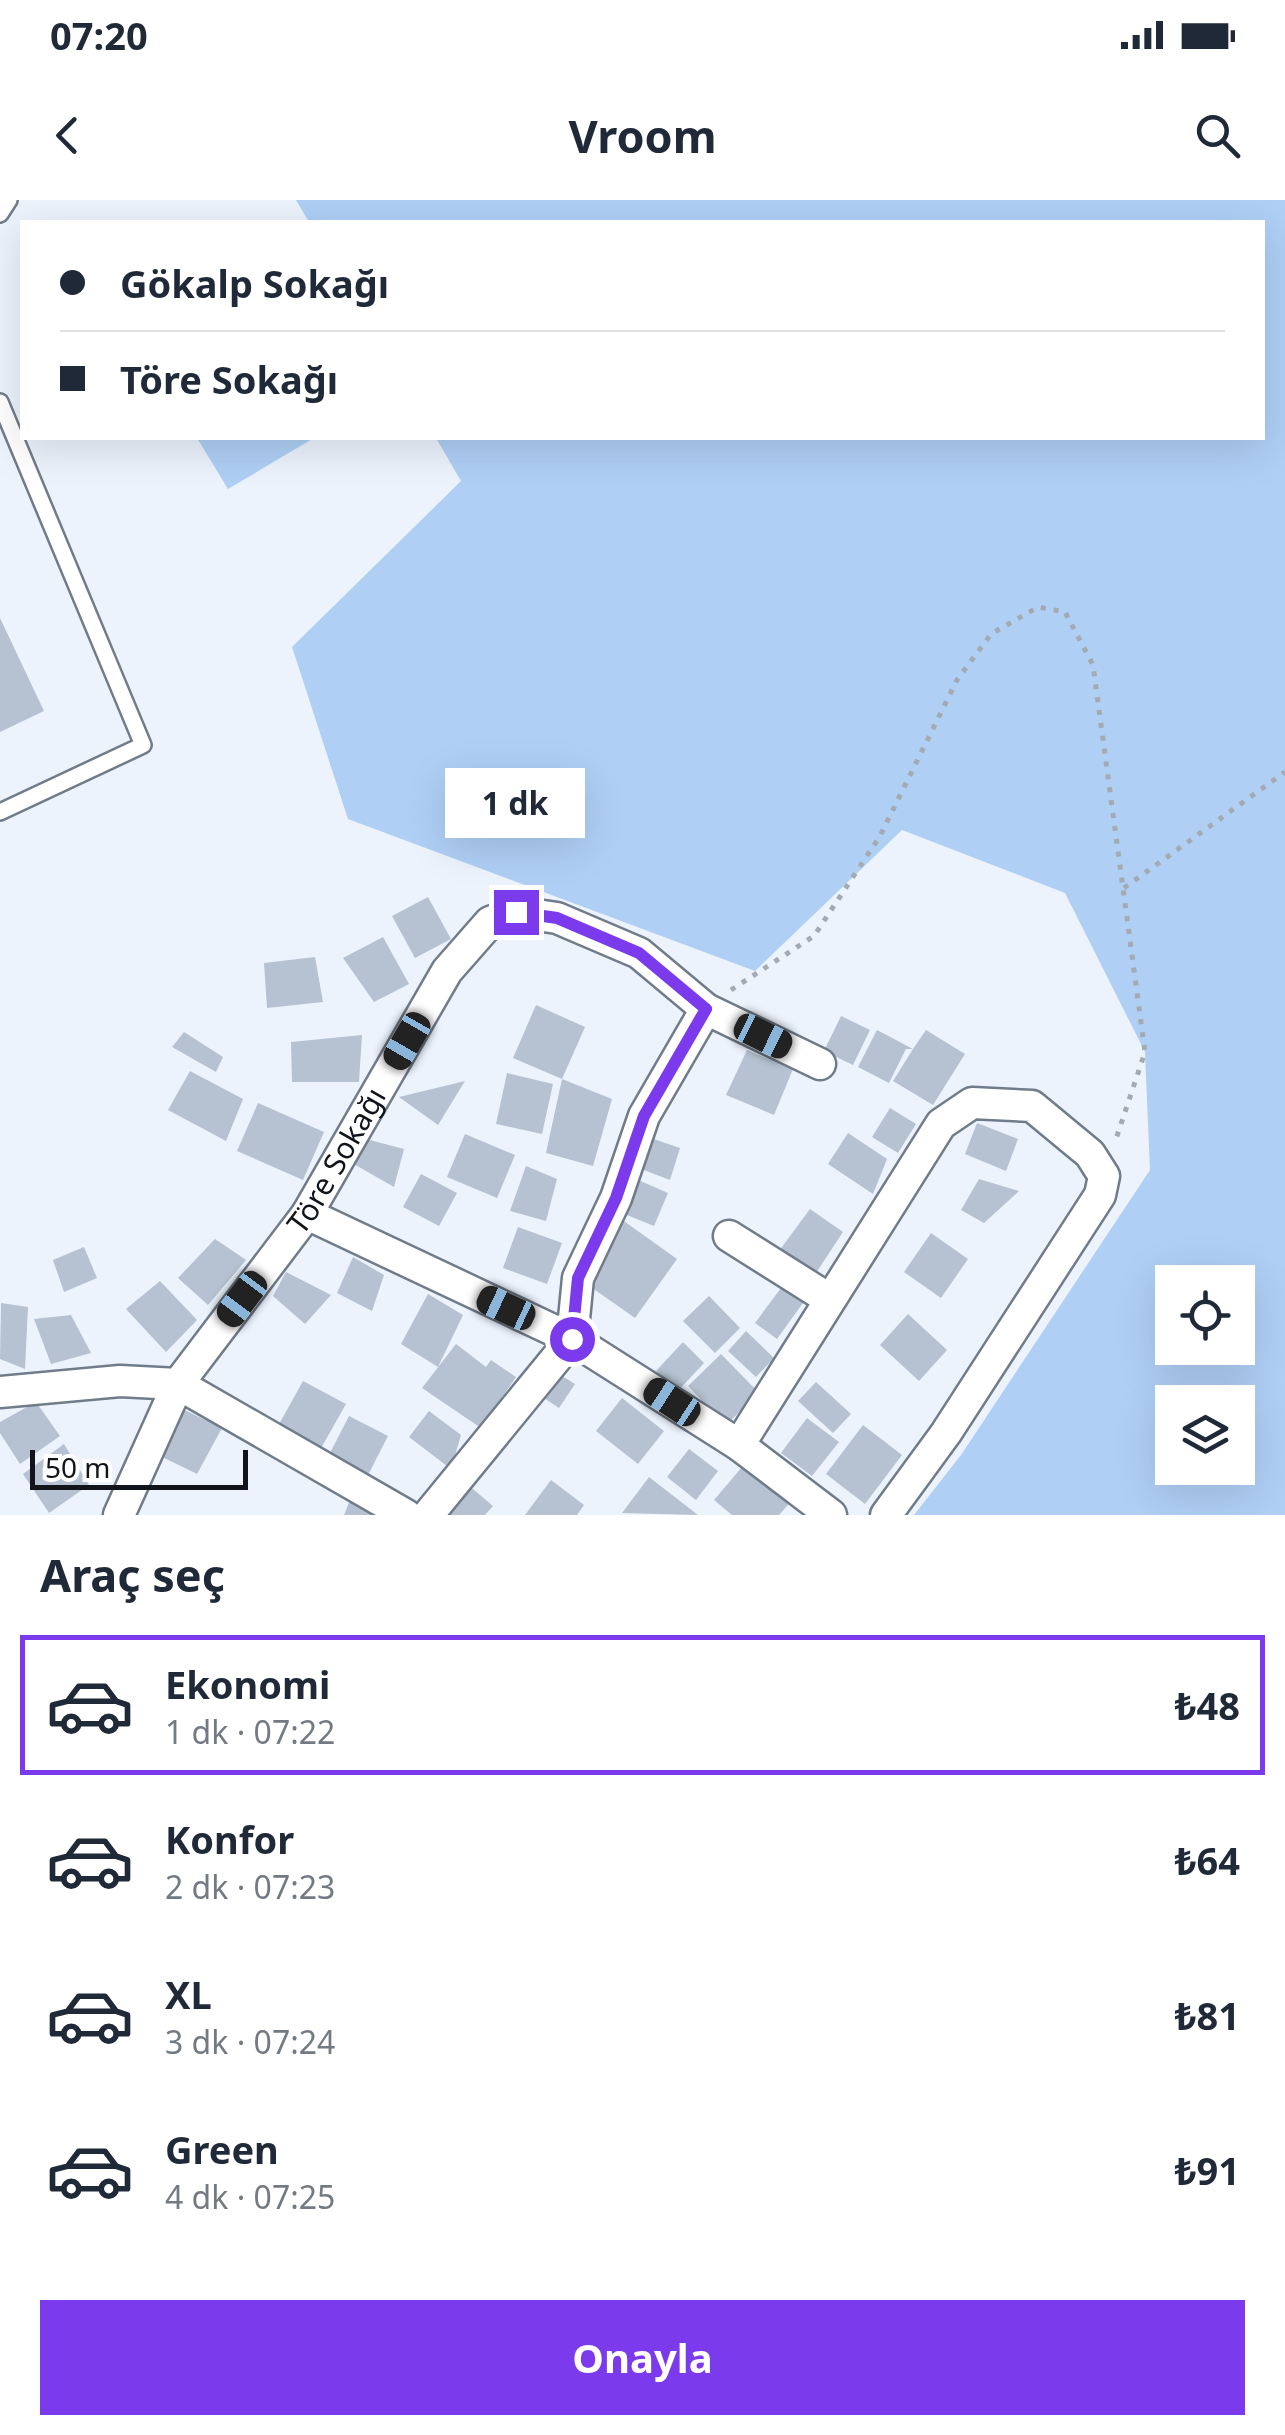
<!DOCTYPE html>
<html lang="tr">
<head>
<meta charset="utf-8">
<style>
  :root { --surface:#fff; --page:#f2f2f3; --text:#1f2937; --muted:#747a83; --line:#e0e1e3; --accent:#7c3aed }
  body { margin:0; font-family:"Noto Sans",sans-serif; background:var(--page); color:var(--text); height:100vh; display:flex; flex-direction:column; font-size:38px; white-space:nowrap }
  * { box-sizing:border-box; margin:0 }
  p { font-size:32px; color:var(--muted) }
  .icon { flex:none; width:55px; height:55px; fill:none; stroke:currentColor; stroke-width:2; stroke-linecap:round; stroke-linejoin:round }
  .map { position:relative; height:1315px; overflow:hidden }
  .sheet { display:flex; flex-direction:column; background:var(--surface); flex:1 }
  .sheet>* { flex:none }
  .hud { position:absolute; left:20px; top:20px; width:1245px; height:220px; border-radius:0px; box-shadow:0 10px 40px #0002; display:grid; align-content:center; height:220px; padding:0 40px; background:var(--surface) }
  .buttons { position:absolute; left:1155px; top:1065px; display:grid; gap:20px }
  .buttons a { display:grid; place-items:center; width:100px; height:100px; border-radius:0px; background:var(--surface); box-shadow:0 10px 40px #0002; font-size:50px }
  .scale { position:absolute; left:30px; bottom:25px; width:218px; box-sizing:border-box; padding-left:10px; border:5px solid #11151b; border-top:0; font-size:28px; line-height:35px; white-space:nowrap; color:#11151b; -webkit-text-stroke:8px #fff; paint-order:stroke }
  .end { position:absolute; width:45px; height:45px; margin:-22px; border:12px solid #7c3aed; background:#fff; box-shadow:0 0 0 5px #fff }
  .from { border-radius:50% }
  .bubble { position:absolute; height:70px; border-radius:0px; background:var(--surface); box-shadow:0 10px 40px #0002; font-size:32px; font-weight:700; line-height:70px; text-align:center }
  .car { position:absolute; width:30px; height:60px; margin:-30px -15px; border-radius:12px; box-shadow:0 0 8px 2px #0007; background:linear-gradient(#222 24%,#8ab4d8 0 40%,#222 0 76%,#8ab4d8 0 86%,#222 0) }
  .hud b { display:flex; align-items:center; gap:35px; height:95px; font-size:38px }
  .hud b+b { border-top:2px solid var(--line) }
  .hud i { width:25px; height:25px; background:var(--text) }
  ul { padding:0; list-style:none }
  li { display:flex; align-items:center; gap:30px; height:140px; margin:0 20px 15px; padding:0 20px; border:5px solid transparent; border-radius:0px }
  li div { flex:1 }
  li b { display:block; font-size:38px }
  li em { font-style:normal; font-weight:700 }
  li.active { border-color:var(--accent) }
  li>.icon { width:90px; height:90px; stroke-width:1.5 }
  h2 { padding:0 40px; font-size:45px; line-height:120px }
  .cta { display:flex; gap:20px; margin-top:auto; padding:20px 40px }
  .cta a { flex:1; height:115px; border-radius:0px; background:var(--accent); color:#fff; font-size:40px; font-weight:700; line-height:115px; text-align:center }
  .status { display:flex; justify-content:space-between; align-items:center; height:70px; padding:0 50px; background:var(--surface); direction:ltr }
  .status svg { height:28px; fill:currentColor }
  header { display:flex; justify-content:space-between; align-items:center; height:130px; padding:0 40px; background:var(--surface); font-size:45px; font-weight:700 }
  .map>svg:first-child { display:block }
  .green { fill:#afcff5; fill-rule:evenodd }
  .building { fill:#b6c2d1 }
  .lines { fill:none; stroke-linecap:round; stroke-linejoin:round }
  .lane-casing { stroke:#717c8a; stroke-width:20 }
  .street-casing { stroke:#717c8a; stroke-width:35 }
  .path { stroke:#a4aab2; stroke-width:5; stroke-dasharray:5 8; stroke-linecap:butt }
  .lane { stroke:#fff; stroke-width:15 }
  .street { stroke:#fff; stroke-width:30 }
  .route { stroke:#7c3aed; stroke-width:12 }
  .labels { text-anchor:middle; stroke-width:10; stroke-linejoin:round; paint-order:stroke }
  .street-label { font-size:30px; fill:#11151b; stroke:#fff }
</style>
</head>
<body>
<div class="status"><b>07:20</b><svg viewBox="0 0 49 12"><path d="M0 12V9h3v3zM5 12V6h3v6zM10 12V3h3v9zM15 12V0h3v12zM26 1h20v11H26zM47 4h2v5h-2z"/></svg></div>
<header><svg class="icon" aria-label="back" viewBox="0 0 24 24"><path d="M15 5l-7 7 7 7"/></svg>Vroom<svg class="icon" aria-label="search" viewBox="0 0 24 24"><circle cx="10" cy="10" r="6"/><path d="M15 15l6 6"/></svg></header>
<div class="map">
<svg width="1285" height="1315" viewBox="0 0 1285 1315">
  <rect width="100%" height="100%" fill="#ecf3fd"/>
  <g class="green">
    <path d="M296,0H1285V1315H914L961,1255L1150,970L1145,852L1065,693L902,630L755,771L348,619L292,447L461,281L436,238H1262V22H309ZM1238,1082V1148H1172V1082ZM1238,1202V1268H1172V1202Z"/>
    <polygon points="197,238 314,238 228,289"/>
  </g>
  <g class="building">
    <polygon points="0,418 44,511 0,532"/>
    <polygon points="428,697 451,739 415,758 392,716"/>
    <polygon points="383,737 409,784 374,802 343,758"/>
    <polygon points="315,757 323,802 267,808 264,763"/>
    <polygon points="536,805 585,827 562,879 513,858"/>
    <polygon points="841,816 870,830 853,865 824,851"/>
    <polygon points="877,830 913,849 926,830 965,854 933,905 893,881 913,849 906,849 889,883 858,867"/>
    <polygon points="184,832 223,857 216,872 172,847"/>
    <polygon points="362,835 359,882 292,882 291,842"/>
    <polygon points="747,850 793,869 774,915 726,895"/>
    <polygon points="190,871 243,899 226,941 168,910"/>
    <polygon points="507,873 553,884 542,934 496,924"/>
    <polygon points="562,879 612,899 593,966 546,953"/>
    <polygon points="465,881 438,925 399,897"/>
    <polygon points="258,903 324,932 303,980 237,951"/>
    <polygon points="890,908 916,924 898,953 872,937"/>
    <polygon points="977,923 1018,939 1006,971 965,954"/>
    <polygon points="848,933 887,959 873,994 828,964"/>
    <polygon points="465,934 515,955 497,998 447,977"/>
    <polygon points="648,937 680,948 670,980 636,967"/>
    <polygon points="366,939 404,949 394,987 352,963"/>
    <polygon points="526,966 557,979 546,1021 510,1011"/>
    <polygon points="421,974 457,993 439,1026 403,1007"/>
    <polygon points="636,979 668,993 654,1026 622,1013"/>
    <polygon points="979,979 1019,991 984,1023 961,1010"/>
    <polygon points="810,1009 843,1032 812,1079 779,1051"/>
    <polygon points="621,1019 677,1059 635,1118 578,1078"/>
    <polygon points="518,1027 562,1043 547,1084 503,1068"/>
    <polygon points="931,1033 968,1059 941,1098 904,1072"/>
    <polygon points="215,1039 246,1060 208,1105 178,1078"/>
    <polygon points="84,1047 97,1078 64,1092 53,1060"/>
    <polygon points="353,1057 384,1075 372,1111 337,1093"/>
    <polygon points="286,1072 331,1095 305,1124 273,1096"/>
    <polygon points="160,1081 197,1120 166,1152 126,1109"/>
    <polygon points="781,1088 803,1103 777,1139 755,1123"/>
    <polygon points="428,1094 463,1115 438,1167 401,1144"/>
    <polygon points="709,1096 740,1128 715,1153 683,1121"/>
    <polygon points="1,1103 28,1107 25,1169 0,1159"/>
    <polygon points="908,1114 947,1150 919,1181 880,1145"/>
    <polygon points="71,1115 91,1153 51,1164 34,1119"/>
    <polygon points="746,1131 774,1158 756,1177 728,1151"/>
    <polygon points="683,1142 704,1163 677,1192 656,1171"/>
    <polygon points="456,1144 486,1167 491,1160 516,1177 481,1228 422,1188"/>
    <polygon points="721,1154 759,1193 726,1225 688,1186"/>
    <polygon points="549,1168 575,1184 559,1208 541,1196"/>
    <polygon points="303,1181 346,1204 320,1250 278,1226"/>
    <polygon points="816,1182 851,1214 833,1233 798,1201"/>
    <polygon points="622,1198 664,1231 638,1264 596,1231"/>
    <polygon points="36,1202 60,1236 20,1264 0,1233 0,1222"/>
    <polygon points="176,1206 222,1228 197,1274 156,1254"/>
    <polygon points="429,1211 461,1235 451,1269 409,1237"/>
    <polygon points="349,1216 388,1236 368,1275 329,1255"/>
    <polygon points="807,1218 839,1242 812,1276 781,1253"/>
    <polygon points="863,1225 902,1255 865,1304 826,1274"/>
    <polygon points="64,1244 89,1285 49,1313 23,1274"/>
    <polygon points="689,1249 718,1271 696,1300 667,1277"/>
    <polygon points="748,1260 794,1298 779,1315 732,1315 714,1300"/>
    <polygon points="649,1277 698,1315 622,1313"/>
    <polygon points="551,1280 584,1305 577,1315 525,1315"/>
    <polygon points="467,1284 493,1306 485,1315 440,1315"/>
    <polygon points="350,1300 379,1315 344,1315"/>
  </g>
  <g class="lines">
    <defs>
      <g id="lane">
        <polyline points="0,14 9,0"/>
        <polyline points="0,202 143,545 0,612"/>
      </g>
      <g id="street">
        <polyline points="307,1014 572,1139 739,1245 831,1315"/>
        <polyline points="729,1036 829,1099"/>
        <polyline points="0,1192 120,1181 178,1184 406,1315"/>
        <polyline points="739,1245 941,924 972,903 1032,906 1090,954 1104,976 1100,995 946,1233 886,1315"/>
        <path id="s1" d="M119,1315L178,1184L307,1014L447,771L490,722L516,712L557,718L639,753L706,809L820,864"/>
        <polyline points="428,1315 572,1139 578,1078 616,998 644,916 706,809"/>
      </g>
    </defs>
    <use href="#lane" class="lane-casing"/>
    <use href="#street" class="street-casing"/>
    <g class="path">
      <polyline points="1124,688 1285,572"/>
      <polyline points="731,790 814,736 880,636 957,480 991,434 1038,407 1065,412 1093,465 1145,852 1116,939"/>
    </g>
    <use href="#lane" class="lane"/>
    <use href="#street" class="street"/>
  </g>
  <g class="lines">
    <polyline class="route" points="516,712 557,718 639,753 706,809 644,916 616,998 578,1078 572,1139"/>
  </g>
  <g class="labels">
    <g class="street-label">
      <text dy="10" stroke="none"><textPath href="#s1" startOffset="418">Töre Sokağı</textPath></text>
    </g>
  </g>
</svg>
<div class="buttons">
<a><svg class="icon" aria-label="locate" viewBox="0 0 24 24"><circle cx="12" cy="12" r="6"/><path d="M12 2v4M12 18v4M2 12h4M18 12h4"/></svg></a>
<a><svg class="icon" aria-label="layers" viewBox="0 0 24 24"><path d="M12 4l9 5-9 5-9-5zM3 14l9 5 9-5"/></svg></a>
</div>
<div class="scale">50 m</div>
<i class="end from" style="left:572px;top:1139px"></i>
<i class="end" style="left:516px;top:712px"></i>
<div class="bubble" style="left:445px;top:568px;width:140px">1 dk</div>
<i class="car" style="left:763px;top:836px;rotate:116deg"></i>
<i class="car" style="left:407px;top:841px;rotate:210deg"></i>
<i class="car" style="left:242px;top:1099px;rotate:217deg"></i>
<i class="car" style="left:506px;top:1108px;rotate:295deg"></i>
<i class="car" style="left:672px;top:1202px;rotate:303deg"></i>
<div class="hud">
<b><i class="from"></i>Gökalp Sokağı</b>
<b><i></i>Töre Sokağı</b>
</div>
</div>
<section class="sheet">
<h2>Araç seç</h2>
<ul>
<li class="active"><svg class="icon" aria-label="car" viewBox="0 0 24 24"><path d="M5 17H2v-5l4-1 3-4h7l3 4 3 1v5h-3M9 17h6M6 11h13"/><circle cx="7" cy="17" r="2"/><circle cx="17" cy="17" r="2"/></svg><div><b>Ekonomi</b><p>1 dk · 07:22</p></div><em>₺48</em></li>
<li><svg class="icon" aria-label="car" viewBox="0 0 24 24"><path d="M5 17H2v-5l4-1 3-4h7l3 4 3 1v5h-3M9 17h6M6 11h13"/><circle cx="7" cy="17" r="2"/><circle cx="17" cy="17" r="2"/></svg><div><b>Konfor</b><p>2 dk · 07:23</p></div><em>₺64</em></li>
<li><svg class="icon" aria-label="car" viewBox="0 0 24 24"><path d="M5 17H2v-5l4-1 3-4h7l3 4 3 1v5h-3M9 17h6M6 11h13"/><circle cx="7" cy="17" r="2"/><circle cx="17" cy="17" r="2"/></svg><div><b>XL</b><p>3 dk · 07:24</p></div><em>₺81</em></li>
<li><svg class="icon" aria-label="car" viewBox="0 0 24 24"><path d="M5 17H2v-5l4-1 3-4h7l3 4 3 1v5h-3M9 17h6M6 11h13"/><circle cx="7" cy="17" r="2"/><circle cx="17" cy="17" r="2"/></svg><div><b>Green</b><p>4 dk · 07:25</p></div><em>₺91</em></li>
</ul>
<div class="cta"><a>Onayla</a></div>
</section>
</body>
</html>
